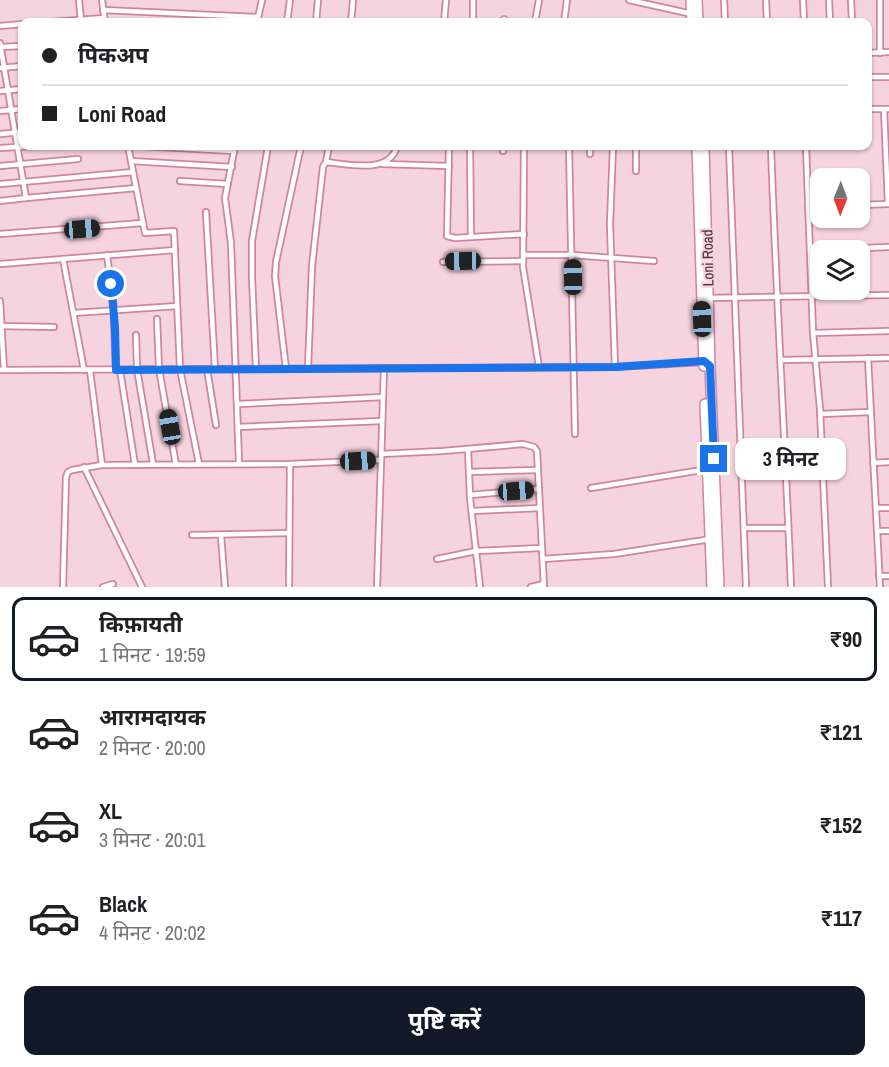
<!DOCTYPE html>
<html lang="hi">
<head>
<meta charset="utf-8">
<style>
  :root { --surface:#fff; --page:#f6f6f6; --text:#202124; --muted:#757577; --line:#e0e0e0; --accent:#111827 }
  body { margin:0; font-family:"Archivo Narrow","Noto Sans Devanagari",sans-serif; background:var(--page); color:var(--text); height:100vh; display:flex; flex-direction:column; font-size:22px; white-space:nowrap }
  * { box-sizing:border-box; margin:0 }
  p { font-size:20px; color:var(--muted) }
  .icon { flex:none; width:33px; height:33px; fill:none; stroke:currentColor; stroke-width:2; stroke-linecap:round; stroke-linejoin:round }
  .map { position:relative; height:587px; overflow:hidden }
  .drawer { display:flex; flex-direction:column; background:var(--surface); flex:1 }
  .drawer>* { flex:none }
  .top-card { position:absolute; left:18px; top:18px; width:854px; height:132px; border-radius:12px; box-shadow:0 2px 4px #0004; display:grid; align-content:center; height:132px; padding:0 24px; background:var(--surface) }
  .needle { width:39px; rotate:181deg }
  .controls { position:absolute; left:810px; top:168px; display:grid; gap:12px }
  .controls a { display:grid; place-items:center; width:60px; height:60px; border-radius:12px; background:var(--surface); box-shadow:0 2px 4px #0004; font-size:30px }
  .end { position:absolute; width:27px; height:27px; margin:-14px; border:8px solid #1a73e8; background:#fff; box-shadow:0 0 0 3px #fff }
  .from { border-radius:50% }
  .bubble { position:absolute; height:42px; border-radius:12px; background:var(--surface); box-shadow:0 2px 4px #0004; font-size:20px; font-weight:700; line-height:42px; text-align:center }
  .car { position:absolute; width:18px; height:36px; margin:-18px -9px; border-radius:8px; box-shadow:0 0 4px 2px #0007; background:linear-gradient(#222 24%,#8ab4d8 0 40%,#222 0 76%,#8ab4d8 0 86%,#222 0) }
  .top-card b { display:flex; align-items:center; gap:21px; height:57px; font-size:22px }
  .top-card b+b { border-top:2px solid var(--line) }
  .top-card i { width:15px; height:15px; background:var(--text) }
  ul { padding:10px 0 0; list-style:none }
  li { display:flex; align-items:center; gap:18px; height:84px; margin:0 12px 9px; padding:0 12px; border:3px solid transparent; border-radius:12px }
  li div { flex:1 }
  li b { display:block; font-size:22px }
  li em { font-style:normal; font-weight:700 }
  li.selected { border-color:var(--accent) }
  li>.icon { width:54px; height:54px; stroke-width:1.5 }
  .button { display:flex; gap:12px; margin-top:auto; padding:12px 24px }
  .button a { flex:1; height:69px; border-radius:12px; background:var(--accent); color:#fff; font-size:24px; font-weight:700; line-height:69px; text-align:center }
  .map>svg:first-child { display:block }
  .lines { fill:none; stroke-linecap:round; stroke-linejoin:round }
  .street-casing { stroke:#d184a2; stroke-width:8 }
  .highway-casing { stroke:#d184a2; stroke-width:12 }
  .street { stroke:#fff; stroke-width:4.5 }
  .highway { stroke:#fff; stroke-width:9 }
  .route { stroke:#1a73e8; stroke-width:8 }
  .labels { text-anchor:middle; stroke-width:4.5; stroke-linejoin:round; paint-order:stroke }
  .street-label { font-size:15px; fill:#4f2f3c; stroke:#f5d3df }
</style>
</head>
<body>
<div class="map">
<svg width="889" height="587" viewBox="0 0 889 587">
  <rect width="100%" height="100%" fill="#f5d3df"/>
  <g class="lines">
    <defs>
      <g id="street">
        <polyline points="79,0 81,21"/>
        <polyline points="102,0 105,22"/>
        <polyline points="629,0 692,14"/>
        <polyline points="724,0 725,22"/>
        <polyline points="766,0 767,22"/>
        <polyline points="803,0 804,22"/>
        <polyline points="829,0 830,22"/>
        <polyline points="851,0 852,22"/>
        <polyline points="103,10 258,17"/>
        <polyline points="51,22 104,18"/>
        <polyline points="257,22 262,0"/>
        <polyline points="287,22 290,0"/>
        <polyline points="316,22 318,0"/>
        <polyline points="351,22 353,0"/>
        <polyline points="444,22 446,0"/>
        <polyline points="473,22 473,0"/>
        <polyline points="503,22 504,19"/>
        <polyline points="535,22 539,0"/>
        <polyline points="564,22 567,0"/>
        <polyline points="0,26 22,24"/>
        <polyline points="0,43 26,198 0,201"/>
        <polyline points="0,47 22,46"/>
        <polyline points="867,53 889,52"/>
        <polyline points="880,53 880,0"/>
        <polyline points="0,68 22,66"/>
        <polyline points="867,77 889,77"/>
        <polyline points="0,91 22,89"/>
        <polyline points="867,109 889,109"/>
        <polyline points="884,109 888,204"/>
        <polyline points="0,111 22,109"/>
        <polyline points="0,134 22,132"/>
        <polyline points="128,146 145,233 174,231 180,369 199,464"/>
        <polyline points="140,146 234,151"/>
        <polyline points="235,146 225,198 231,243 239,463"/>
        <polyline points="449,146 447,236 455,238 524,234"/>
        <polyline points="470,146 471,237"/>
        <polyline points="503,146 503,151"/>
        <polyline points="524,146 523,267 539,367"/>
        <polyline points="569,146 575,434"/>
        <polyline points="590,146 590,154"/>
        <polyline points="613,146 610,224 615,367"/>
        <polyline points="636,146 636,171"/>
        <polyline points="729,146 746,587"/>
        <path d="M771,146C776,293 785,440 791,587"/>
        <polyline points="806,146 813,333 820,409 828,587"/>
        <polyline points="0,148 35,146"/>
        <polyline points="131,161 232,167"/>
        <path d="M326,162C348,164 390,175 397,146"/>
        <polyline points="383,164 449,166"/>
        <polyline points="0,166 78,159"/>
        <polyline points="180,181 228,184"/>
        <polyline points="0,184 133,172"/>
        <polyline points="26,198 136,188"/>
        <polyline points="860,205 889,204"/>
        <polyline points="808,207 820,207"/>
        <polyline points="206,212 215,369"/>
        <polyline points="0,234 143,223"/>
        <polyline points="810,250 889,247"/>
        <polyline points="107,255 113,299 116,370"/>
        <polyline points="524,255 572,255 654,261"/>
        <polyline points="63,259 84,370"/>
        <polyline points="443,262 523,261"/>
        <polyline points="0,264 175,250"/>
        <polyline points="709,298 889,295"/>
        <polyline points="0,301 4,370"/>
        <polyline points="74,313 177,306"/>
        <polyline points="157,319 159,369 176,465"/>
        <polyline points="0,326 54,327"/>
        <polyline points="813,333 889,331"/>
        <polyline points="136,335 137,369 153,464"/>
        <polyline points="868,358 880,587"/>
        <polyline points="782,360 889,358"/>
        <polyline points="308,368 312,266 323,167 326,162 329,146"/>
        <polyline points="207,369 216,425"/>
        <polyline points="256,369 252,278 252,241 268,146"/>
        <polyline points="286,369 275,276 276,262 301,146"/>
        <polyline points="0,370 615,367 705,362"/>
        <polyline points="90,370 102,465"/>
        <polyline points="120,370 135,465"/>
        <polyline points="238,404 383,397"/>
        <polyline points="820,414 871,412"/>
        <polyline points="238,427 382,421"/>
        <polyline points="742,446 785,443"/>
        <polyline points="468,449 470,498 480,587"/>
        <polyline points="381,454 443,451 523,444 534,447 537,451 544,587"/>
        <polyline points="873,463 889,462"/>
        <polyline points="84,467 142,587"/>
        <polyline points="469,472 538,470"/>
        <polyline points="591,488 708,469"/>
        <polyline points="470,495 539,489"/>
        <polyline points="876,508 889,508"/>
        <polyline points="472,511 540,508"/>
        <polyline points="744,528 788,528"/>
        <polyline points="877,531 889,531"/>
        <polyline points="192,535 289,533"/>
        <polyline points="221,536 225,587"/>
        <polyline points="437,559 476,551 542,548"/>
        <polyline points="543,559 614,554 711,539"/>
        <polyline points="879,576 889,576"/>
        <polyline points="63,587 66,477 68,472 72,470 102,465 290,464 380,460"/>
        <polyline points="103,587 113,584"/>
        <polyline points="289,587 290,464"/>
        <polyline points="377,587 384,368"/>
        <polyline points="531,587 544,584"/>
      </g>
      <g id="highway">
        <polyline points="691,0 692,22"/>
        <polyline points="697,0 698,22"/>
        <polyline points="697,146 704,366"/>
        <polyline points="704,146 710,366 719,587"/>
        <polyline points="705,404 712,587"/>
      </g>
    </defs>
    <use href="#street" class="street-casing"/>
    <use href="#highway" class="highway-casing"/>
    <use href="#street" class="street"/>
    <use href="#highway" class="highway"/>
  </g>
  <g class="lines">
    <polyline class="route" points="111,284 115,327 116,370 615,367 704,361 710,366 714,459"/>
  </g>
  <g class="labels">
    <g class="street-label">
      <text transform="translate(708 258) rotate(-91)" y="5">Loni Road</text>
    </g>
  </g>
</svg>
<div class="controls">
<a><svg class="needle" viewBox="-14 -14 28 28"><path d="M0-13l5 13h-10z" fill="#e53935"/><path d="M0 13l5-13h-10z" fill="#757577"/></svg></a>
<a><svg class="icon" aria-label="layers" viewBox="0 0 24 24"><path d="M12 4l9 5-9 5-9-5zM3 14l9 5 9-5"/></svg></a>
</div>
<i class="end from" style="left:111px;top:284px"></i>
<i class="end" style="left:714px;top:459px"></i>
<div class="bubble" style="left:735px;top:438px;width:111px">3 मिनट</div>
<i class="car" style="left:82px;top:229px;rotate:85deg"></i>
<i class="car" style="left:463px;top:261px;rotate:269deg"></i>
<i class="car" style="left:573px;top:277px;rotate:359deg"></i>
<i class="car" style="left:702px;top:319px;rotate:358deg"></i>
<i class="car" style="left:170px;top:427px;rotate:350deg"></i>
<i class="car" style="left:358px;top:461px;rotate:87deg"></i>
<i class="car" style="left:516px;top:491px;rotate:86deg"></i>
<div class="top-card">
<b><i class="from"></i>पिकअप</b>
<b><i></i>Loni Road</b>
</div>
</div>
<section class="drawer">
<ul>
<li class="selected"><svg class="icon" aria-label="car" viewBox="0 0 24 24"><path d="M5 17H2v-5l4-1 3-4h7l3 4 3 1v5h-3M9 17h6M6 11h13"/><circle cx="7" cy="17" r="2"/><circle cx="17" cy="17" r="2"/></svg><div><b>किफ़ायती</b><p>1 मिनट · 19:59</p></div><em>₹90</em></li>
<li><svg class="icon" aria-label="car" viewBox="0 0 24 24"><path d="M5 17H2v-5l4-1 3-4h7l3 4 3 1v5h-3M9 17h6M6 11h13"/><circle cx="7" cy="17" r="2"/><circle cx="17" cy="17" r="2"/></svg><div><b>आरामदायक</b><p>2 मिनट · 20:00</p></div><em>₹121</em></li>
<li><svg class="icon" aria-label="car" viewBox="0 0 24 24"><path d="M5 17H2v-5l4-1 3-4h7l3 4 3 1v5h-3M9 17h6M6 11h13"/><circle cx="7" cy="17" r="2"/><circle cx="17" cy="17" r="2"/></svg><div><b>XL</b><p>3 मिनट · 20:01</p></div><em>₹152</em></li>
<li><svg class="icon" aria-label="car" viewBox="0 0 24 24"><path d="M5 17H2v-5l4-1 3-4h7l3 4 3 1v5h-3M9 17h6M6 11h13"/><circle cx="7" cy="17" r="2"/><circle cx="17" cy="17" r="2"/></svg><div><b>Black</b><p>4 मिनट · 20:02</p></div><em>₹117</em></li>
</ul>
<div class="button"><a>पुष्टि करें</a></div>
</section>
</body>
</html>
